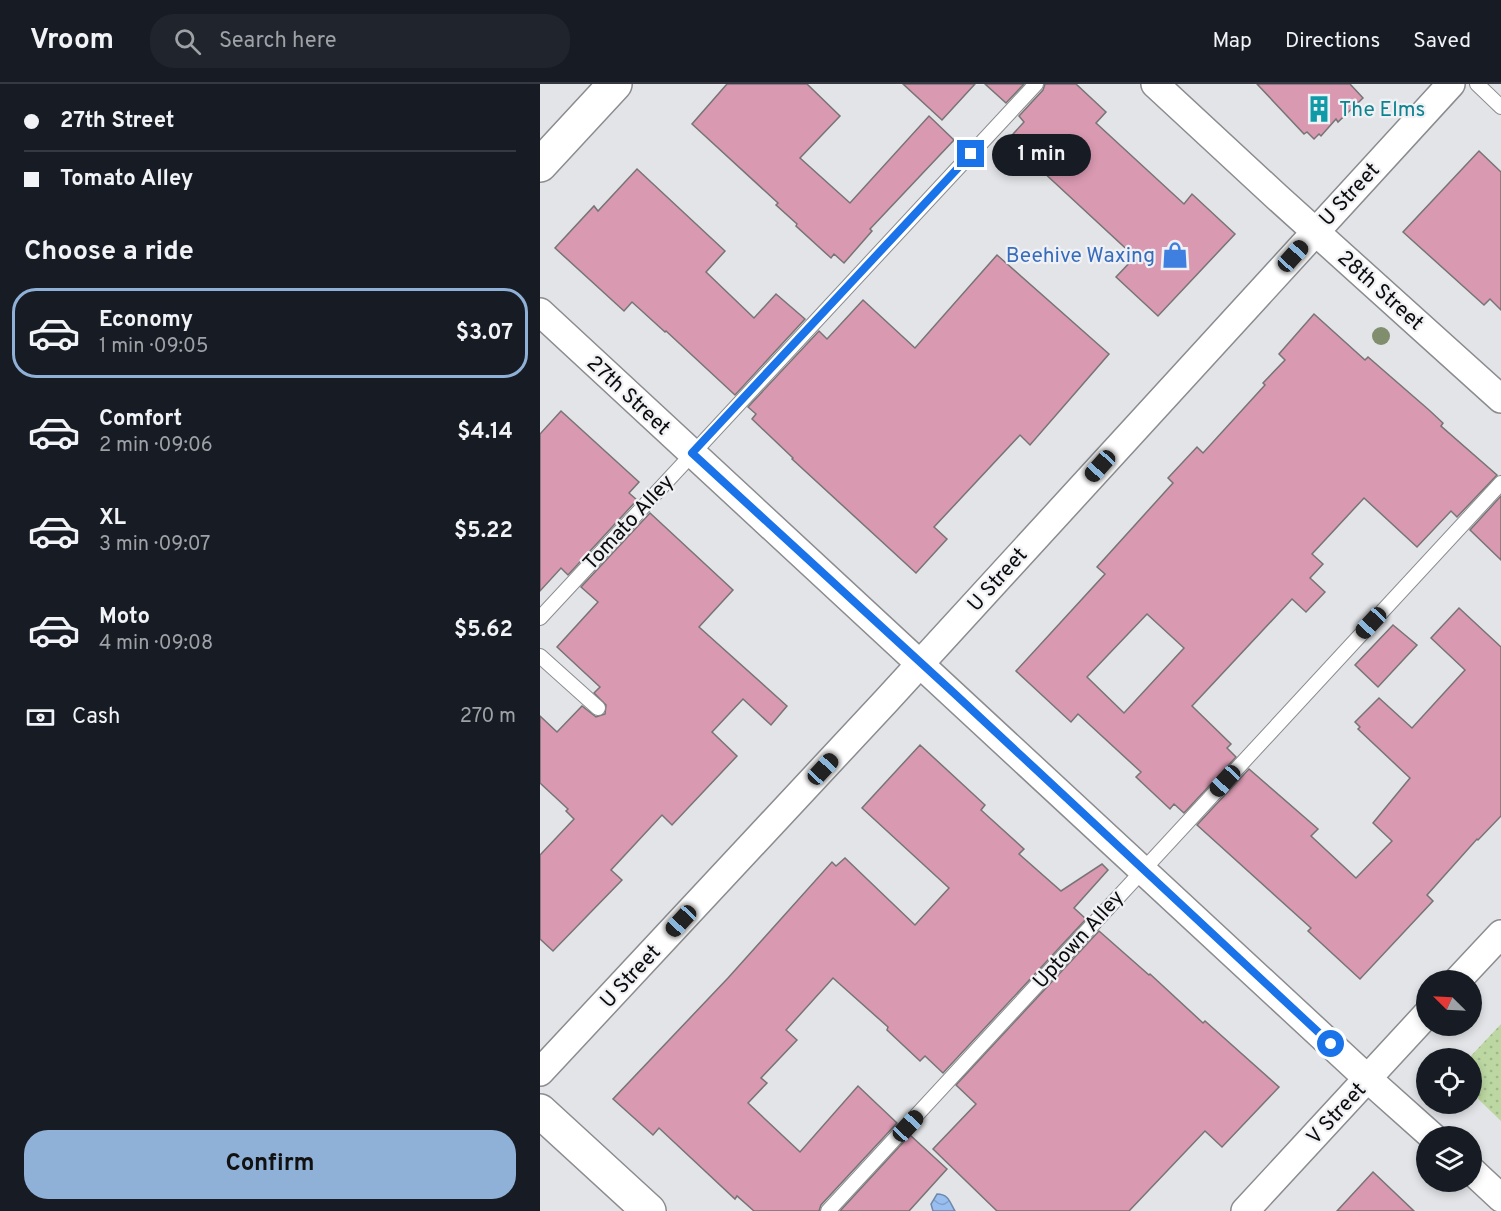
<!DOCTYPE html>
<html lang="en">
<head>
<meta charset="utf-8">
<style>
  :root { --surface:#171b24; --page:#20242c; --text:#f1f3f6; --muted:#9ea1a6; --line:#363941; --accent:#90b1d7 }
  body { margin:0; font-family:Overpass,sans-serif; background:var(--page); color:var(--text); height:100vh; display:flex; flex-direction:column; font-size:22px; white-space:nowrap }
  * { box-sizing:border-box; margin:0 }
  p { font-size:20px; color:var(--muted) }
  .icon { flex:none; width:33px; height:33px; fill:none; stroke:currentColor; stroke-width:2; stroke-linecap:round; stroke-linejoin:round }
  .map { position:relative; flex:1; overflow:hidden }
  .panel { display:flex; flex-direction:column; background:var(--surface); width:540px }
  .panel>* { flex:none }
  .guide { display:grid; align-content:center; height:132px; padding:0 24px; background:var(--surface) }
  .needle { width:39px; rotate:294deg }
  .buttons { position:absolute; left:876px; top:886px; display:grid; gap:12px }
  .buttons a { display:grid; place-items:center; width:66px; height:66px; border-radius:50%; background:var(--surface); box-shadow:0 3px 9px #0003; font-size:30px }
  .end { position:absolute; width:27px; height:27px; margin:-14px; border:8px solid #1a73e8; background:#fff; box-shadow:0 0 0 3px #fff }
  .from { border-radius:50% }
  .bubble { position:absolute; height:42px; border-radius:21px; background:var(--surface); box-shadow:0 3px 9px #0003; font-size:20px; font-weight:700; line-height:42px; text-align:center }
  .car { position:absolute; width:18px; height:36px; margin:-18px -9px; border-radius:8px; box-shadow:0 0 4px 2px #0007; background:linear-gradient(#222 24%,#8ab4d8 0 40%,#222 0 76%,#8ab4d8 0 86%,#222 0) }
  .guide b { display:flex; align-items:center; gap:21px; height:57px; font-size:22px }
  .guide b+b { border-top:2px solid var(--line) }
  .guide i { width:15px; height:15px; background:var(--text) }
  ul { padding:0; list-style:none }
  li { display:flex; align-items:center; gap:18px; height:90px; margin:0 12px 9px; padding:0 12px; border:3px solid transparent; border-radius:24px }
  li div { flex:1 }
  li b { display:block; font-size:22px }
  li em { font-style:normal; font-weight:700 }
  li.on { border-color:var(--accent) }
  li>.icon { width:54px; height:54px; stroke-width:1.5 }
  h2 { padding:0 24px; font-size:27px; line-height:72px }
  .pay { display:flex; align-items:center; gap:15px; height:66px; padding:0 24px; font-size:22px }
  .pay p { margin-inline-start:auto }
  .cta { display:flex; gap:12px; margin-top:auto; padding:12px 24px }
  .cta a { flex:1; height:69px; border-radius:24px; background:var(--accent); color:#111; font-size:24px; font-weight:700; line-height:69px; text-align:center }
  header { display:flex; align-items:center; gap:36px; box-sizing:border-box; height:84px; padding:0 30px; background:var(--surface); border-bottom:2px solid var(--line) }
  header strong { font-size:28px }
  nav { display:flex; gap:33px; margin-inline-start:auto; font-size:21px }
  .search { width:420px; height:54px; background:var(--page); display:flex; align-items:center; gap:15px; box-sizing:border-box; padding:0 21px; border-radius:24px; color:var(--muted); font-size:22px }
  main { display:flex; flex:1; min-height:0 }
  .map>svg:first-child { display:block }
  .green { fill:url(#green-dots) }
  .water { fill:url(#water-waves); stroke:#6e88ac; stroke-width:1.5 }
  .building { fill:#d999b1; stroke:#777475; stroke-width:1.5; fill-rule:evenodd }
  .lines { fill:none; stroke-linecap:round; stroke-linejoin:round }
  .lane-casing { stroke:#8b8c8f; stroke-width:16 }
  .street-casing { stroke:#8b8c8f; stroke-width:30 }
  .secondary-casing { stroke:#8b8c8f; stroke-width:36 }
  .lane { stroke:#fff; stroke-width:14 }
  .street { stroke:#fff; stroke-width:27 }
  .secondary { stroke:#fff; stroke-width:33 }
  .tree { fill:#808e6e }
  .route { stroke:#1a73e8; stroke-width:8 }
  .labels { text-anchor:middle; stroke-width:4.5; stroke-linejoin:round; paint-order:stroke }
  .culture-label { font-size:21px; fill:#0d838f; stroke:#f0f1f4; text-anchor:start }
  .street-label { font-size:21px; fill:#0b0b0c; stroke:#f0f1f4 }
  .shop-label { font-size:21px; fill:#366cbe; stroke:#f0f1f4; text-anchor:end }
</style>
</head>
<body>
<header>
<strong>Vroom</strong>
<div class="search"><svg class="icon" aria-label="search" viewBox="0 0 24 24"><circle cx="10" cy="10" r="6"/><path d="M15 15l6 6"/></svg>Search here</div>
<nav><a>Map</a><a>Directions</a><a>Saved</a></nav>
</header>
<main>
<section class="panel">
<div class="guide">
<b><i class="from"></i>27th Street</b>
<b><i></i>Tomato Alley</b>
</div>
<h2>Choose a ride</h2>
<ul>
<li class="on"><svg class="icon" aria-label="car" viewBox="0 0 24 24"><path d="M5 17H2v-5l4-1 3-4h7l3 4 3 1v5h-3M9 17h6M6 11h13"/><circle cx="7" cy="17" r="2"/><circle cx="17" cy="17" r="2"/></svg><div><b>Economy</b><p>1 min · 09:05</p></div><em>$3.07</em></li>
<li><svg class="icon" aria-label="car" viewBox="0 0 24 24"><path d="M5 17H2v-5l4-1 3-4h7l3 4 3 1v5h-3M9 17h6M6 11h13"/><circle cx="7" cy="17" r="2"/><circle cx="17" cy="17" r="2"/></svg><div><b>Comfort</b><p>2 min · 09:06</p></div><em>$4.14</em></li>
<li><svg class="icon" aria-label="car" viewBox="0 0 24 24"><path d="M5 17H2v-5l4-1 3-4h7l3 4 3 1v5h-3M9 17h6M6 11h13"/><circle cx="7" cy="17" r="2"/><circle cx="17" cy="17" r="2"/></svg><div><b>XL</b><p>3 min · 09:07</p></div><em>$5.22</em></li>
<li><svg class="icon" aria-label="car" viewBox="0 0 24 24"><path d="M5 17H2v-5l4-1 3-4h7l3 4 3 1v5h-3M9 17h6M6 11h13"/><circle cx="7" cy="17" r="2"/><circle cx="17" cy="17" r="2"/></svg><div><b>Moto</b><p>4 min · 09:08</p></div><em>$5.62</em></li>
</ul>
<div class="pay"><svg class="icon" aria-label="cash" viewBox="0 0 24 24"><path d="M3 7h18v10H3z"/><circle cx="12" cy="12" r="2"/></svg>Cash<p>270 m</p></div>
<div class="cta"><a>Confirm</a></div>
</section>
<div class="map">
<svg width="961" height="1127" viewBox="0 0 961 1127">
  <defs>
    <pattern id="green-dots" width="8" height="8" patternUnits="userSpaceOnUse" patternTransform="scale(1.5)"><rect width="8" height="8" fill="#bcd7a2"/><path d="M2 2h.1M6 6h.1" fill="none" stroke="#a0b78a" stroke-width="1.8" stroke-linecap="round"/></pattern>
    <pattern id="water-waves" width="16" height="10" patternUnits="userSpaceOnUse" patternTransform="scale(1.5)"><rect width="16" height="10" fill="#99bef0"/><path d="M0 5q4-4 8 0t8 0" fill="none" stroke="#82a2cd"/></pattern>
  </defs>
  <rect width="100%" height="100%" fill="#e3e4e7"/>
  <polygon class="green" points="961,940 961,1037 932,1009 932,975 928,975"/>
  <path class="water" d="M397,1110C409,1110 410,1119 415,1127H393L391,1120Z"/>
  <g class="building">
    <polygon points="187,0 267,0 300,32 260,74 310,119 389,32 414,56 330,145 332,147 304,179 294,170 291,174 256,142 257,140 236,121 238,119 152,40"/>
    <polygon points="363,0 435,0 402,36"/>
    <polygon points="445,0 484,0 466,19"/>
    <polygon points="505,0 536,0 566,28 556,39 644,120 652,110 695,150 618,232 576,193 595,173 501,86 496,91 463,61 484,38 479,32 503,6"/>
    <polygon points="717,0 810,0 823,14 798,38 796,35 781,52 779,50 774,55 767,48 764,50"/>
    <polygon points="939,67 961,88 961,226 950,215 944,221 863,148"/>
    <polygon points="97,85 185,167 166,188 214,234 236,210 265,235 195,311 126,247 125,248 92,218 84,227 15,164 54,122 58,127"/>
    <polygon points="457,171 569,270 490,361 480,351 394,443 407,455 376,489 252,375 253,374 212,335 216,330 208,323 279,247 287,255 323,216 375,264"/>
    <path d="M774,230L825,276L828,273L889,326L903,339L901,342L957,391L917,433L911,427L877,463L824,414L772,470L783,480L770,494L785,508L766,528L752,515L652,622L691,660L687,664L696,673L644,729L634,720L630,725L596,693L601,688L538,630L531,638L476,587L565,490L557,483L633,399L628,394L657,363L663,369L725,301L723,299L745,276L739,270ZM607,530L644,564L584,629L547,593Z"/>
    <polygon points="21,327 99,398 89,409 97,416 28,491 21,484 0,507 0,350"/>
    <polygon points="961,412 961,476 930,446"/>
    <polygon points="110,429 193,506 159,543 247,622 231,641 203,615 172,648 197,672 132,741 122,731 71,786 82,796 13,867 0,855 0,771 34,735 26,727 28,725 0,699 0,632 17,648 42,622 56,633 65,630 66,621 54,609 60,603 17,563 58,518 41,503"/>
    <polygon points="919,524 961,563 961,732 938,756 937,755 887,811 893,817 820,895 768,847 771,844 657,741 709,685 778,745 771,752 816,794 852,757 833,739 870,694 818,645 820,643 815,638 839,614 872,644 925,586 891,554"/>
    <polygon points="853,541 877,561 838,603 815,581"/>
    <polygon points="380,661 445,721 441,726 484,765 479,770 521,807 562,780 568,786 534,824 546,835 403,989 385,972 380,977 347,946 348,943 293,894 246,946 257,956 221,994 227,999 208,1019 260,1068 318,1002 357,1039 281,1121 279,1127 214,1127 197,1112 195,1115 119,1044 113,1051 73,1015 188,894 292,778 296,782 305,774 375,841 409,804 322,724"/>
    <polygon points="559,847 609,891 610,890 663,939 665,937 739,1003 682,1063 665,1047 589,1127 457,1127 393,1065 436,1020 416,1001"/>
    <polygon points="370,1051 407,1085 369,1127 300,1127"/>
    <polygon points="833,1088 874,1127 797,1127"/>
  </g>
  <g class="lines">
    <defs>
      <g id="lane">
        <polyline points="937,0 961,23"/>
        <polyline points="0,534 496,0"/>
        <polyline points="0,572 58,624"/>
        <polyline points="288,1127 961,399"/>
      </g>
      <g id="street">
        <polyline points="615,0 737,113 961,315"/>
        <polyline points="0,228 828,995 893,1053"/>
        <polyline points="917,897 961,850"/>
        <polyline points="0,988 346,617 911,0"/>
        <polyline points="932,1087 961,1114"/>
        <polyline points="705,1127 886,931"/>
      </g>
      <g id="secondary">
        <polyline points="0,81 75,0"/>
        <polyline points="0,1027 109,1127"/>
      </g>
    </defs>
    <use href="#lane" class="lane-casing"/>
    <use href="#street" class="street-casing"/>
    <use href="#secondary" class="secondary-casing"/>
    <use href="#lane" class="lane"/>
    <use href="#street" class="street"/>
    <use href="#secondary" class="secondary"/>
  </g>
  <circle class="tree" cx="841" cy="252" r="9"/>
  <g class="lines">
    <polyline class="route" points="431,70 152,369 416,611 791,960"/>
  </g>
  <defs>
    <symbol id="building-bare" viewBox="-9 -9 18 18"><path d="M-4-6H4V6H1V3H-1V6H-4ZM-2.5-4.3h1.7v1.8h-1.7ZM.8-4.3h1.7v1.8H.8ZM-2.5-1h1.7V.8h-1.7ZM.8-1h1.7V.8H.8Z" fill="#0f9aa8" stroke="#f0f1f4" stroke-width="2.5" paint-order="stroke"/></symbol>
    <symbol id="shop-bare" viewBox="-9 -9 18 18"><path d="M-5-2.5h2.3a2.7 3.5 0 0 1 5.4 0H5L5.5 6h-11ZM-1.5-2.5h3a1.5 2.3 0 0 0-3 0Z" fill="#3f7fe0" stroke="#f0f1f4" stroke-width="2.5" paint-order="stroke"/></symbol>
  </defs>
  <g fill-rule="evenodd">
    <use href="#building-bare" x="760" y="6" width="38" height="38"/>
    <use href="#shop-bare" x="616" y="152" width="38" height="38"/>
  </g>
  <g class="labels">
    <g class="culture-label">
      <text x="799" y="32">The Elms</text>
    </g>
    <g class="street-label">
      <text transform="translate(809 110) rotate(-47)" y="7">U Street</text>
      <text transform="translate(841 206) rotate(42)" y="7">28th Street</text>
      <text transform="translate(89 311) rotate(43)" y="7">27th Street</text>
      <text transform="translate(88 438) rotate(-47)" y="7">Tomato Alley</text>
      <text transform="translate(457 495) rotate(-48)" y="7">U Street</text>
      <text transform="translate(538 855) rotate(-48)" y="7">Uptown Alley</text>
      <text transform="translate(90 892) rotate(-47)" y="7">U Street</text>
      <text transform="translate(796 1029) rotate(-47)" y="7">V Street</text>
    </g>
    <g class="shop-label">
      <text x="615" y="178">Beehive Waxing</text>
    </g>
  </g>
</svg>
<div class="buttons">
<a><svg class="needle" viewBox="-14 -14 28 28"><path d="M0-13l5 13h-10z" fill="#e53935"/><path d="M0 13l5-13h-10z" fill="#9ea1a6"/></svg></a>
<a><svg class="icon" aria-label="locate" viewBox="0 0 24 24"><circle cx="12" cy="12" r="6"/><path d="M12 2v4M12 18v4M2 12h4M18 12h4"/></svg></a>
<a><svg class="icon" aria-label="layers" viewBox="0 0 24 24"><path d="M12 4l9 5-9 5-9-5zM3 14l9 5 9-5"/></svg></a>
</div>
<i class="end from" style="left:791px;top:960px"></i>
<i class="end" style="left:431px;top:70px"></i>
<div class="bubble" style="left:452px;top:50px;width:99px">1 min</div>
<i class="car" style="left:753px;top:172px;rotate:42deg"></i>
<i class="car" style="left:560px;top:382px;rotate:222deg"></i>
<i class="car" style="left:831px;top:539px;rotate:223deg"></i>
<i class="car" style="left:283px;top:685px;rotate:43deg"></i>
<i class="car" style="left:685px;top:697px;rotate:223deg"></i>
<i class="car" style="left:141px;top:837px;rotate:223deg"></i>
<i class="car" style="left:368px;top:1042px;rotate:43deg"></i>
</div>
</main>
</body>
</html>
